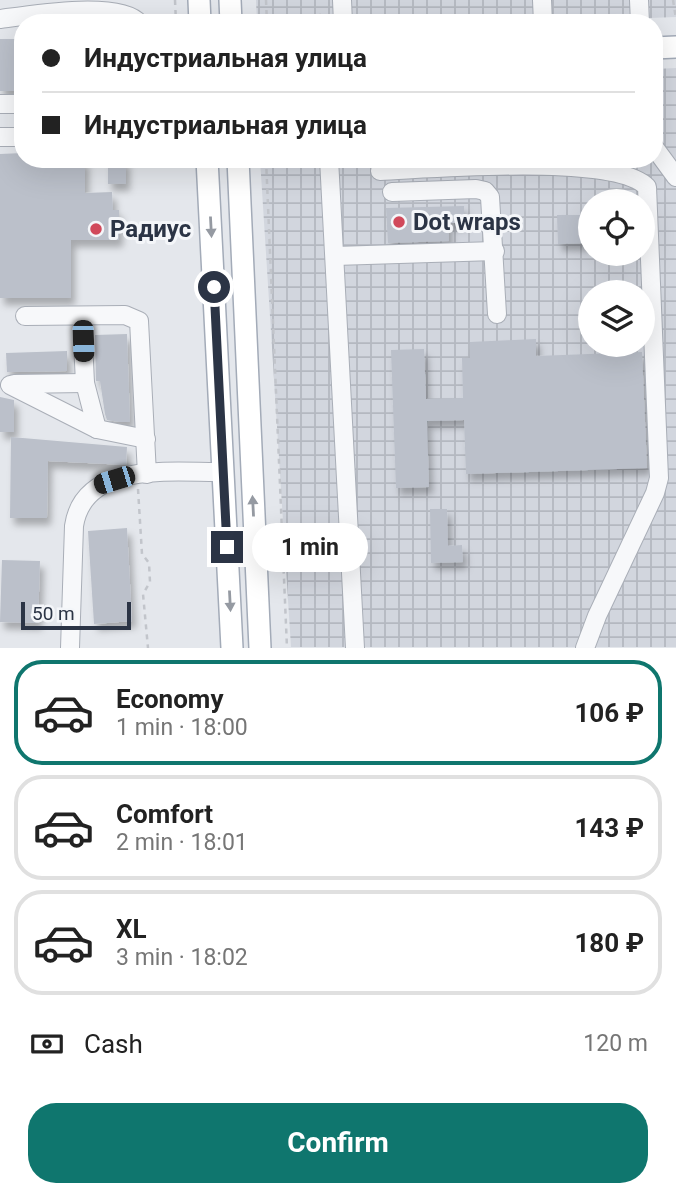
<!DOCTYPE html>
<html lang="en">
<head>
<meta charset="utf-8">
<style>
  :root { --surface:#fff; --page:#f2f2f2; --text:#222; --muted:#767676; --line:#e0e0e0; --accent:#0f766e }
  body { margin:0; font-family:Roboto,sans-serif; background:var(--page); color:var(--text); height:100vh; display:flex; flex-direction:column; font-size:26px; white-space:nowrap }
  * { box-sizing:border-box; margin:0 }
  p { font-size:23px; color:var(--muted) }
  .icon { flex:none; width:38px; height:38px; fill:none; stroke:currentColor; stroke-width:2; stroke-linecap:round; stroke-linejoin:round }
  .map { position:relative; height:648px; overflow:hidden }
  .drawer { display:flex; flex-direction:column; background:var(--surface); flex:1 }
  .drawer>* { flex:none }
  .guide { position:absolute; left:14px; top:14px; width:649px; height:154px; border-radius:28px; box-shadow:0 7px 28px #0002; display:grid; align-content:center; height:154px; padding:0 28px; background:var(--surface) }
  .controls { position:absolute; left:578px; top:189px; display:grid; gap:14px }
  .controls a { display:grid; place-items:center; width:77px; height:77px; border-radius:50%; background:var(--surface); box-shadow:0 7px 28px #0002; font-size:35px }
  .scale { position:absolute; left:21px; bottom:18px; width:110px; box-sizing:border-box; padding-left:7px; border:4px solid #2b3445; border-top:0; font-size:19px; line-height:24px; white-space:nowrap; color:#2b3445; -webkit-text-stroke:5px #f4f6f9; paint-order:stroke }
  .end { position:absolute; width:32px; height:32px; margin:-16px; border:9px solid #2b3445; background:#fff; box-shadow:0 0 0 4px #fff }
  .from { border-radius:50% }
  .bubble { position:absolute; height:49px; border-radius:24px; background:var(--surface); box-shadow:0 7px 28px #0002; font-size:23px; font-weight:700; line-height:49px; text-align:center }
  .car { position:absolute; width:21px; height:42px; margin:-21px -10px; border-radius:9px; box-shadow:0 0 5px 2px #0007; background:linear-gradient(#222 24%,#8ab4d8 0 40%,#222 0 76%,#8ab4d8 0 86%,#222 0) }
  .guide b { display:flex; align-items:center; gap:24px; height:66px; font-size:26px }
  .guide b+b { border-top:2px solid var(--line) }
  .guide i { width:18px; height:18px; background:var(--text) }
  ul { padding:12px 0 0; list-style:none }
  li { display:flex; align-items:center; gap:21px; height:105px; margin:0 14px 10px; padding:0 14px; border:4px solid var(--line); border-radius:28px }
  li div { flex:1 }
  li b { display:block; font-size:26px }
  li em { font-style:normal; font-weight:700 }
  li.active { border-color:var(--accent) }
  li>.icon { width:63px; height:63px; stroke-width:1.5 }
  .pay { display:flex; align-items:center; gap:18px; height:77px; padding:0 28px; font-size:26px }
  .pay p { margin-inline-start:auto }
  .primary-button { display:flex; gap:14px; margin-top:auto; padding:14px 28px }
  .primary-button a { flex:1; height:80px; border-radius:28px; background:var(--accent); color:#fff; font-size:28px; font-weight:700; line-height:80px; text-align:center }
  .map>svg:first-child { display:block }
  .industrial { fill:url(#industrial-grid); fill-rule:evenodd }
  .building { fill:#bbc0ca; filter:url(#shadow) }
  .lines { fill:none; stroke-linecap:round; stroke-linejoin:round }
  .minor-casing { stroke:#a9aeb7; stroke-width:20 }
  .major-casing { stroke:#a3abb8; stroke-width:24 }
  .path { stroke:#c2c5cb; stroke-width:2.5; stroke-dasharray:5 5; stroke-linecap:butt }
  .minor { stroke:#f7f8fa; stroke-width:18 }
  .major { stroke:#fff; stroke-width:21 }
  .oneway { fill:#959aa2 }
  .route { stroke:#2b3445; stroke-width:9 }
  .poi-dot { fill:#d1495b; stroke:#f4f6f9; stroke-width:2.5 }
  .labels { text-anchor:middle; stroke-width:6; stroke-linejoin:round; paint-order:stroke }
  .poi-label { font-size:24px; font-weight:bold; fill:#2b3445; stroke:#f4f6f9; text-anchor:start }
</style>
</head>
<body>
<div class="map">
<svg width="676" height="648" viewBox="0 0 676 648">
  <defs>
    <pattern id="industrial-grid" width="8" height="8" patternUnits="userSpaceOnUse" patternTransform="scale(1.75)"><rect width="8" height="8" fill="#d2d6de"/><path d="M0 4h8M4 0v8" fill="none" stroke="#b4b8c0"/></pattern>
    <filter id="shadow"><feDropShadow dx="4" dy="7" stdDeviation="3.5" flood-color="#0004"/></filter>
  </defs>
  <rect width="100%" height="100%" fill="#e4e7ec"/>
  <g class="industrial">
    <polygon points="256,0 676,0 676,17 520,23 257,23"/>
    <path d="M676,68V647H291L260,159H654L655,69ZM590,201H642V254H590ZM590,292H642V345H590Z"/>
  </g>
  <g class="building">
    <rect x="0" y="39" width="23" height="52"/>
    <polygon points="23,153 23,159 85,159 85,193 112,192 113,210 119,210 119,240 71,240 71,298 0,298 0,154"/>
    <rect x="108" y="159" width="18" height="25"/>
    <polygon points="464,206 464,223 448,223 449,241 388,243 386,208"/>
    <polygon points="557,215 590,215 590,243 558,244"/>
    <polygon points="127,334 130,422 120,422 107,420 105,414 100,381 96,381 95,335"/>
    <polygon points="536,339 536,356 642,352 647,468 466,474 464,420 427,421 429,487 396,488 391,350 424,349 426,399 463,398 462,358 470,358 470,342"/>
    <polygon points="67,351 67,371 7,372 6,353"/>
    <polygon points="0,397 14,400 14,432 0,432"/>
    <polygon points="11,437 127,447 126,465 48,461 47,518 10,518"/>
    <polygon points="430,509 447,509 448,546 462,545 463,562 431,563"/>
    <polygon points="127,528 132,621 94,624 88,531"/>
    <polygon points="2,560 40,561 38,623 0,622"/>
  </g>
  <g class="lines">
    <defs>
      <g id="minor">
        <polyline points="342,0 343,23"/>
        <polyline points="542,0 543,23"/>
        <polyline points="639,0 640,23"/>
        <path d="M0,19C29,15 120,0 139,23"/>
        <polyline points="0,104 23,104"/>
        <polyline points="0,137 23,137"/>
        <polyline points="654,147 676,177"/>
        <polyline points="329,159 355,648"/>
        <path d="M380,171C431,169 614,153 647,187L659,478L655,493L597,616L585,648"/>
        <polyline points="392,192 476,189 485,191 490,197 497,314"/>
        <polyline points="335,256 495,251"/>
        <polyline points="25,316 125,315 139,321 147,474"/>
        <polyline points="83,341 85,383 97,429"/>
        <polyline points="14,384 85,383"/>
        <polyline points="10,385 97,429 146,439"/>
        <path d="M70,648L74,526C84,460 173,473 223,472"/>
      </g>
      <g id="major">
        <polyline points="199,0 200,23"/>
        <polyline points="230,0 231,23"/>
        <polyline points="654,48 676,47"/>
        <polyline points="207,159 232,648"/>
        <polyline points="238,159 260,648"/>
      </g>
    </defs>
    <use href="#minor" class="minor-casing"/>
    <use href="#major" class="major-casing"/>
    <g class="path">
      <polyline points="175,0 176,23"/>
      <polyline points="266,0 267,23"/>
      <polyline points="673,0 676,19"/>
      <polyline points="267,20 315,18 325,12"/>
      <polyline points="266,159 287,648"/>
      <polyline points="138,489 142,554 149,563 150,582 143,594 148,648"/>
    </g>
    <use href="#minor" class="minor"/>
    <use href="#major" class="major"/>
  </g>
  <defs><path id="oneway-solid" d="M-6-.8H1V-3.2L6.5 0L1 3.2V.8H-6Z" transform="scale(1.75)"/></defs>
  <g class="oneway">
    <use href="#oneway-solid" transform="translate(211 227) rotate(87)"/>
    <use href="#oneway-solid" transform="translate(253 506) rotate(-93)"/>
    <use href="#oneway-solid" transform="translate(230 601) rotate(87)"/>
  </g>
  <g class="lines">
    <polyline class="route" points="214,287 227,547"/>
  </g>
  <g class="poi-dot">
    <circle cx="399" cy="222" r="7"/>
    <circle cx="96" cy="229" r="7"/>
  </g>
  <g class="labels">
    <g class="poi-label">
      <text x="413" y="230">Dot wraps</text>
      <text x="110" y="237">Радиус</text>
    </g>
  </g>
</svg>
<div class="controls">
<a><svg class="icon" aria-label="locate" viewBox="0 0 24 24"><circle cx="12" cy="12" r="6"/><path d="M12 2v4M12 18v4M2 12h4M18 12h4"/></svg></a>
<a><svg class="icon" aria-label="layers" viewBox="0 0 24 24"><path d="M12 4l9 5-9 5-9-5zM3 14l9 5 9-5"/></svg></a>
</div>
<div class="scale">50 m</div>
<i class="end from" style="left:214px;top:287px"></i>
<i class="end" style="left:227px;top:547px"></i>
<div class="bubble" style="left:252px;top:523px;width:116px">1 min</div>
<i class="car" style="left:83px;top:341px;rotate:178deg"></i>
<i class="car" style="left:114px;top:480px;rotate:253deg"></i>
<div class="guide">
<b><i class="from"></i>Индустриальная улица</b>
<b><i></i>Индустриальная улица</b>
</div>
</div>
<section class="drawer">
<ul>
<li class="active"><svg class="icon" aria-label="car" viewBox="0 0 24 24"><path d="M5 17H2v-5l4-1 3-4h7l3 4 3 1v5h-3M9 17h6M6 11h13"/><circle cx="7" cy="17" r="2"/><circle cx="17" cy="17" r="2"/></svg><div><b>Economy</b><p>1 min · 18:00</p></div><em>106 ₽</em></li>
<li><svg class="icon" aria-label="car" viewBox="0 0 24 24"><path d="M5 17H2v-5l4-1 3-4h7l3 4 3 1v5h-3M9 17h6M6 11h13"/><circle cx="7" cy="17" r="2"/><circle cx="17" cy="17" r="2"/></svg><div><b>Comfort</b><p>2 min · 18:01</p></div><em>143 ₽</em></li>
<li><svg class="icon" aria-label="car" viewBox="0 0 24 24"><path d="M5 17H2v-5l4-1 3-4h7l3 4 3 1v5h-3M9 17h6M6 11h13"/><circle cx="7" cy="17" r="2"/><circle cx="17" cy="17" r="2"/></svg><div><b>XL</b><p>3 min · 18:02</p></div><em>180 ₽</em></li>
</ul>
<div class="pay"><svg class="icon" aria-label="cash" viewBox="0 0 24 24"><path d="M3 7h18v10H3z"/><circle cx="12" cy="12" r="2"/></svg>Cash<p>120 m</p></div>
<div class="primary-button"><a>Confirm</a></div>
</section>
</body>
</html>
